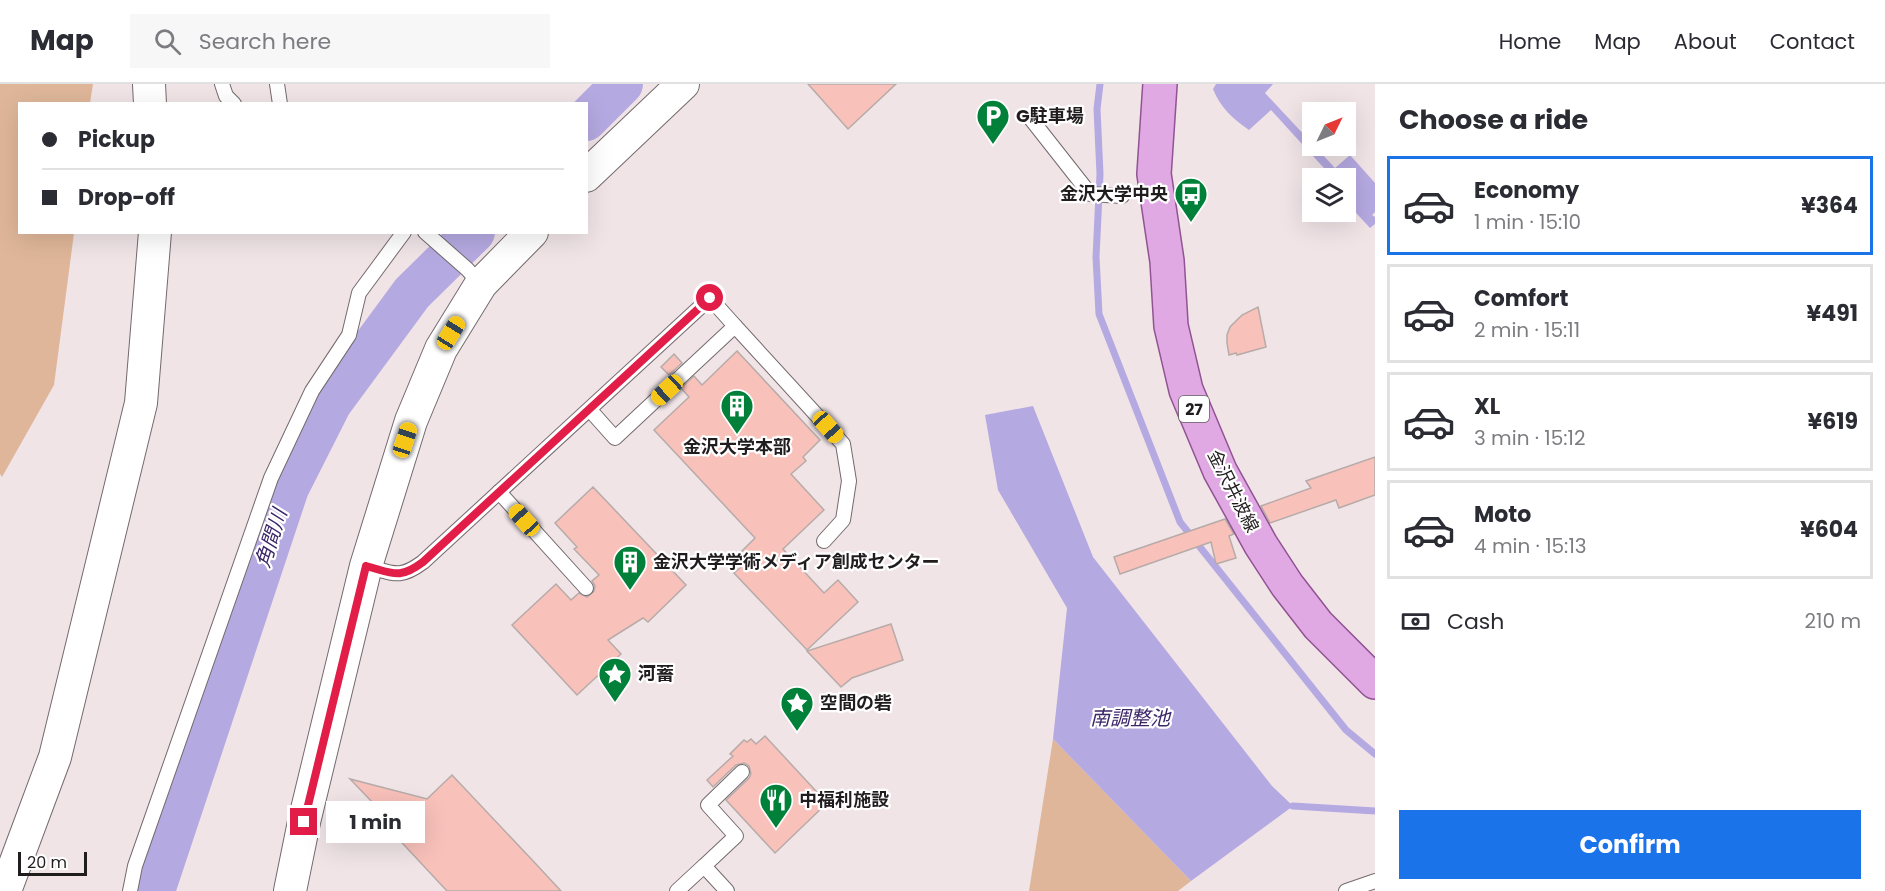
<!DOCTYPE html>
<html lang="en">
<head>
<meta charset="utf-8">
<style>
  :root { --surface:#fff; --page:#f7f7f7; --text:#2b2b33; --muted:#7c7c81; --line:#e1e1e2; --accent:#1a73e8 }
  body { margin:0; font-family:Poppins,"Noto Sans JP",sans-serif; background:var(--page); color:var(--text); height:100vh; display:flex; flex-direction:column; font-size:22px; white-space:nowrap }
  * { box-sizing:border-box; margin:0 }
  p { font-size:20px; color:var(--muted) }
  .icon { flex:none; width:33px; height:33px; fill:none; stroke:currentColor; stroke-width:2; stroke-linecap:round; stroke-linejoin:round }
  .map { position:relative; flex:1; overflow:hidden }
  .panel { display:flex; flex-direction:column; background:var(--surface); width:510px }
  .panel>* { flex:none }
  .hud { position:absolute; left:18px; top:18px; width:570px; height:132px; border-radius:0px; box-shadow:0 6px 24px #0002; display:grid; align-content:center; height:132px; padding:0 24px; background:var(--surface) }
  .needle { width:39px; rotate:47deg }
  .buttons { position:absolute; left:1302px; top:18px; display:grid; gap:12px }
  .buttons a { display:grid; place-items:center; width:54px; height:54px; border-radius:0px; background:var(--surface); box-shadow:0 6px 24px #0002; font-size:30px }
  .scale { position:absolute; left:18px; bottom:15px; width:69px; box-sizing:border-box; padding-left:6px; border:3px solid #211c1e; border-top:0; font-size:16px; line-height:21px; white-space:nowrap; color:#211c1e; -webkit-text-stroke:4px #fff; paint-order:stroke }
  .end { position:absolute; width:27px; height:27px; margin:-14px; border:8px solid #e11d48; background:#fff; box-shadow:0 0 0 3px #fff }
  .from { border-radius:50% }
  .bubble { position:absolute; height:42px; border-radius:0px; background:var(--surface); box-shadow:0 6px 24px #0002; font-size:20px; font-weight:700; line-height:42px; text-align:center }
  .car { position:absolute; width:18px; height:36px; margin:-18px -9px; border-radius:8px; box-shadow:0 0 4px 2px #0007; background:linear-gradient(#f5c518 24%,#345 0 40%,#f5c518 0 76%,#345 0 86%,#f5c518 0) }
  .hud b { display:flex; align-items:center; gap:21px; height:57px; font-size:22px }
  .hud b+b { border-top:2px solid var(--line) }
  .hud i { width:15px; height:15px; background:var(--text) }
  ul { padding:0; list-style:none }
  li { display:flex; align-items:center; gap:18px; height:99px; margin:0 12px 9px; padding:0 12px; border:3px solid var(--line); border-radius:0px }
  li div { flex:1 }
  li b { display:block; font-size:22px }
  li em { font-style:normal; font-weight:700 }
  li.active { border-color:var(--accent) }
  li>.icon { width:54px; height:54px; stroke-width:1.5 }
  h2 { padding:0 24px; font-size:27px; line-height:72px }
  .pay { display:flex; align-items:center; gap:15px; height:66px; padding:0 24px; font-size:22px }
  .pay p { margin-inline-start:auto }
  .action { display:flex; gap:12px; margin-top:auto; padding:12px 24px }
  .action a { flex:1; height:69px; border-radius:0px; background:var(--accent); color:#fff; font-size:24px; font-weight:700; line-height:69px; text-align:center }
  header { display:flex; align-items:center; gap:36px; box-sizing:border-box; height:84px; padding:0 30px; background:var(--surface); border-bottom:2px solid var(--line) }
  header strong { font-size:28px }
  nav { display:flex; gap:33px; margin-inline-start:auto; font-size:21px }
  .search { width:420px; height:54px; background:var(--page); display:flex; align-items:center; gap:15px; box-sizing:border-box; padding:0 21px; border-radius:0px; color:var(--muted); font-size:22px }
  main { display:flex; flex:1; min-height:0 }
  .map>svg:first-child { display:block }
  .green { fill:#dfb699 }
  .water { fill:#b5a9e1 }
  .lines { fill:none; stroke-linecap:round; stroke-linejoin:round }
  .stream { stroke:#b5a9e1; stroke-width:7 }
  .river { stroke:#b5a9e1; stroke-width:42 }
  .building { fill:#f8c1ba; stroke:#b7aba9; stroke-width:1.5 }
  .service-casing { stroke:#746a6d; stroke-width:16 }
  .tertiary-casing { stroke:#746a6d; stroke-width:34 }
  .primary-casing { stroke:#915393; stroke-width:36 }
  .service { stroke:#fff; stroke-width:14 }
  .tertiary { stroke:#fff; stroke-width:32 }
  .primary { stroke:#e1a9e4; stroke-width:33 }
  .route { stroke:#e11d48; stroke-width:8 }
  .labels { text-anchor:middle; stroke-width:4.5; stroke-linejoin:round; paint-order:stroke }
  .shield { fill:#fff; stroke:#646062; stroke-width:1.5 }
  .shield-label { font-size:16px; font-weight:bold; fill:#211c1e }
  .poi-label { font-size:18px; font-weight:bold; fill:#211c1e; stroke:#fff; text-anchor:start }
  .street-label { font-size:18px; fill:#211c1e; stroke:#fff }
  .water-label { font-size:20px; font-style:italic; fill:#3b2668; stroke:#fff }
</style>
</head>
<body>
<header>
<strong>Map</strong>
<div class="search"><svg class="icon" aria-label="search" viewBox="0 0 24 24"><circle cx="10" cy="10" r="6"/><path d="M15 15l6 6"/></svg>Search here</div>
<nav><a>Home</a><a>Map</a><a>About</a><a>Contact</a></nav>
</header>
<main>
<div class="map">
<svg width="1375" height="807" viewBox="0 0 1375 807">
  <rect width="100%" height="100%" fill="#f0e4e7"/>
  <g class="green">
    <polygon points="0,0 93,0 90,19 20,20 20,148 74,149 54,301 2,393 0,390"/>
    <polygon points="1053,655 1191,797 1178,807 1029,807"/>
  </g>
  <g class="water">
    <path d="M1216,0H1273L1265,9L1335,84L1350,71L1375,99V128L1372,131L1375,133V140L1370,144L1346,118V94H1333L1271,26L1249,46C1233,35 1220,23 1213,5Z"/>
    <polygon points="1033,322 1093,473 1272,702 1293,722 1191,797 1053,655 1067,524 998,406 985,331"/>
  </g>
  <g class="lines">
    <g class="stream">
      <polyline points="1100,0 1097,25 1100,90 1096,173 1099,230 1180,438 1346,646 1375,670"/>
      <polyline points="1293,722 1375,727"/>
    </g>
    <g class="river">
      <polyline points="586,36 622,0"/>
      <polyline points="154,807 288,404 331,319 412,209 474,148"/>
    </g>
  </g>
  <g class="building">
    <polygon points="808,0 896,0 848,45"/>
    <polygon points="1258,223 1266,263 1237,271 1236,269 1229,271 1227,259 1227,251 1230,243 1242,231"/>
    <polygon points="737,267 820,356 803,373 806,377 791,390 824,426 783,465 824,509 838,496 858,518 807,566 734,489 748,477 740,469 755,454 654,346 689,313 681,304 694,292 702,301"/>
    <polygon points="674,270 682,279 669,291 661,283"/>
    <polygon points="1375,373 1375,411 1339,424 1336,416 1270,439 1261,422 1311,404 1306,397"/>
    <polygon points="593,403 686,501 648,538 643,534 608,556 621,570 577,611 512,541 556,500 571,516 579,509 587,513 594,507 595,502 592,497 599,491 574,465 577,463 555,439"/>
    <polygon points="1225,435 1234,450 1229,452 1236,474 1216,480 1211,458 1120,490 1114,473"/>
    <polygon points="891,540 903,576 852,594 841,603 807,567"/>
    <polygon points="765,652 827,719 775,769 726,716 749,694 751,690 749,682 744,679 736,681 713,703 707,696 733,672 730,670 744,656 747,658 751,655 756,660"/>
    <polygon points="452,691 535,779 561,807 447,807 392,748 397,744 350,695 427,715"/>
  </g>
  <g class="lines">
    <defs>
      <g id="service">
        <polyline points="222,0 226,12 234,20"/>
        <polyline points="277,0 280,20"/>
        <polyline points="1031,35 1090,110 1122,112"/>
        <polyline points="425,148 467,185 481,200"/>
        <polyline points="735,242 843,360 849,397 843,436 824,457"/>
        <polyline points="499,408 586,504"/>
        <path d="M366,482C393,489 399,496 423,478L710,214L735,242L615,354L590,326"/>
        <polyline points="130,807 135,782 271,394 312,307 349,251 359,209 404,148"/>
        <polyline points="677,807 704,782"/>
        <polyline points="727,807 704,782 736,752 708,721 742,688"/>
        <polyline points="1346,807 1375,797"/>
      </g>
      <g id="tertiary">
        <polyline points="149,0 150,20"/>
        <polyline points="586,92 683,0"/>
        <polyline points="5,807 55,673 141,319 155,148"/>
        <polyline points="290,807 304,738 366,482 411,337 441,265 481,200 532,148"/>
      </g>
      <polyline id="primary" points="1160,0 1154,90 1167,177 1171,242 1186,306 1220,387 1261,461 1287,501 1318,541 1375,598"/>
    </defs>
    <use href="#service" class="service-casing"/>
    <use href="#tertiary" class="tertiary-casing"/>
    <use href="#primary" class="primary-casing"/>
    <use href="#service" class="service"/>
    <use href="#tertiary" class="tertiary"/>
    <use href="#primary" class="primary"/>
  </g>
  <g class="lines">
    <path class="route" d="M304,738L366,482C393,489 399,496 423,478L710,214"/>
  </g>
  <defs>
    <symbol id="parking-pin" viewBox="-11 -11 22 30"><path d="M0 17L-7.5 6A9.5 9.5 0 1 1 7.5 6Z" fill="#018039" stroke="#fff"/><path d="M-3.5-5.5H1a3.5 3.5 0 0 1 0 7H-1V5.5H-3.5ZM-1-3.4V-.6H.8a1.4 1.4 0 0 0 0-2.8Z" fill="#fff"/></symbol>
    <symbol id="bus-pin" viewBox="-11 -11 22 30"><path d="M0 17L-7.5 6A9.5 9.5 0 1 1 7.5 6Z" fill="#018039" stroke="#fff"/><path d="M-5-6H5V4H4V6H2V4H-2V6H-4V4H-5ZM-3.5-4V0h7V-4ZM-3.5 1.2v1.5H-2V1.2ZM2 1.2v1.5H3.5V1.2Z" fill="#fff"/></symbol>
    <symbol id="building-pin" viewBox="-11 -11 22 30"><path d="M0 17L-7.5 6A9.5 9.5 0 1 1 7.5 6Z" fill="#018039" stroke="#fff"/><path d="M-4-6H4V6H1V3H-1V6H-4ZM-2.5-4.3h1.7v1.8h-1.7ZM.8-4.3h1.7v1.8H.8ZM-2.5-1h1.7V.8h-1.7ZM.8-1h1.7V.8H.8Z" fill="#fff"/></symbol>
    <symbol id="sight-pin" viewBox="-11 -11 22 30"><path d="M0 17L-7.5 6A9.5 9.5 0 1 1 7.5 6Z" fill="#018039" stroke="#fff"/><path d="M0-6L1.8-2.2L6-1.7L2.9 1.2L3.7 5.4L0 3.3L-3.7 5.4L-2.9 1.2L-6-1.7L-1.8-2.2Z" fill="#fff"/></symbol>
    <symbol id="restaurant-pin" viewBox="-11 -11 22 30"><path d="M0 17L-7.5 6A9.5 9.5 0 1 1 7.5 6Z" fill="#018039" stroke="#fff"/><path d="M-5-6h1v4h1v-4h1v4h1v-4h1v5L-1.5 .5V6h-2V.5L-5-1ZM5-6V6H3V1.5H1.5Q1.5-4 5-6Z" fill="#fff"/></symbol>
  </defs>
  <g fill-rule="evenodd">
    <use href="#parking-pin" x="974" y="13" width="38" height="52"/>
    <use href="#bus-pin" x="1172" y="91" width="38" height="52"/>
    <use href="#building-pin" x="718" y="303" width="38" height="52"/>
    <use href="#building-pin" x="611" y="459" width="38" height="52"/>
    <use href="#sight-pin" x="596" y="571" width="38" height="52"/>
    <use href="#sight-pin" x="778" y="600" width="38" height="52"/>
    <use href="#restaurant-pin" x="757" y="697" width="38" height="52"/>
  </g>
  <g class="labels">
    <rect class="shield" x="1179" y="312" width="30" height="26" rx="4.5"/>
    <g class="shield-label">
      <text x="1194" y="331">27</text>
    </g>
    <g class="poi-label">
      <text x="1016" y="38">G駐車場</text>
      <text x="1168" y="116" text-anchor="end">金沢大学中央</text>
      <text x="737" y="369" text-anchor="middle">金沢大学本部</text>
      <text x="653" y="484">金沢大学学術メディア創成センター</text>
      <text x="638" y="596">河蓄</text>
      <text x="820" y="625">空間の砦</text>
      <text x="799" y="722">中福利施設</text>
    </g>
    <g class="street-label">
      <text transform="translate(1233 407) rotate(63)" y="6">金沢井波線</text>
    </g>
    <g class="water-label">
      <text transform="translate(271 454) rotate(-72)" y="7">角間川</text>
      <text x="1130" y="641">南調整池</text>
    </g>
  </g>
</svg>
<div class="buttons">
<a><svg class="needle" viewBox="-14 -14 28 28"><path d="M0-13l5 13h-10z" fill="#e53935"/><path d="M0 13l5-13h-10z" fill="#7c7c81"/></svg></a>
<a><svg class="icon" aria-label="layers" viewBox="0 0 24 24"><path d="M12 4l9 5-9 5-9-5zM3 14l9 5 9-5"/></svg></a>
</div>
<div class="scale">20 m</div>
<i class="end from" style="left:710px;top:214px"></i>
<i class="end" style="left:304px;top:738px"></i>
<div class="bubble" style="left:326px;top:717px;width:99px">1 min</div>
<i class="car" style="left:451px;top:249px;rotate:32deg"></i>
<i class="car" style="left:667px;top:306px;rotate:227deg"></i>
<i class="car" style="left:828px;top:343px;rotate:138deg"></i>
<i class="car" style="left:405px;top:356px;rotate:18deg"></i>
<i class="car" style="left:524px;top:436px;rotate:318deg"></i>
<div class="hud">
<b><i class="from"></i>Pickup</b>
<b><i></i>Drop-off</b>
</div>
</div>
<section class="panel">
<h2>Choose a ride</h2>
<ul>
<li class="active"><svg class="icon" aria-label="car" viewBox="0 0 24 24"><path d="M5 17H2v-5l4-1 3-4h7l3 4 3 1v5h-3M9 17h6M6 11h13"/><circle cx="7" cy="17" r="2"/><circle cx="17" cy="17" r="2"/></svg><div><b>Economy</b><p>1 min · 15:10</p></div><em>¥364</em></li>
<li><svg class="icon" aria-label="car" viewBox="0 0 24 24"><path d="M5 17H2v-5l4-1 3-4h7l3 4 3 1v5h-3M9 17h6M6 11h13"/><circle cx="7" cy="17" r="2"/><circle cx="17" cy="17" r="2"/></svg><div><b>Comfort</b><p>2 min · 15:11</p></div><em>¥491</em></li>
<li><svg class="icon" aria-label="car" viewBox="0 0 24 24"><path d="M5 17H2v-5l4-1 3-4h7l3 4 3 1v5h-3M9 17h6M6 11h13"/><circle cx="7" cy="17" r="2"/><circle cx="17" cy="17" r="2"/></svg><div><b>XL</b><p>3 min · 15:12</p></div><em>¥619</em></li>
<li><svg class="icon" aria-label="car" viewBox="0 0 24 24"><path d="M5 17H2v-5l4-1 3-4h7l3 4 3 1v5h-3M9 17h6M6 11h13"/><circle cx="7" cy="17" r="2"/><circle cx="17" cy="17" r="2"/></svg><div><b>Moto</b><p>4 min · 15:13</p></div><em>¥604</em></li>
</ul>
<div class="pay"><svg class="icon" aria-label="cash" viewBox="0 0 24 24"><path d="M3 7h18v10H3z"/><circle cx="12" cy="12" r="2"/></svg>Cash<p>210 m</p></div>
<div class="action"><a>Confirm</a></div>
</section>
</main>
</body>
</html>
